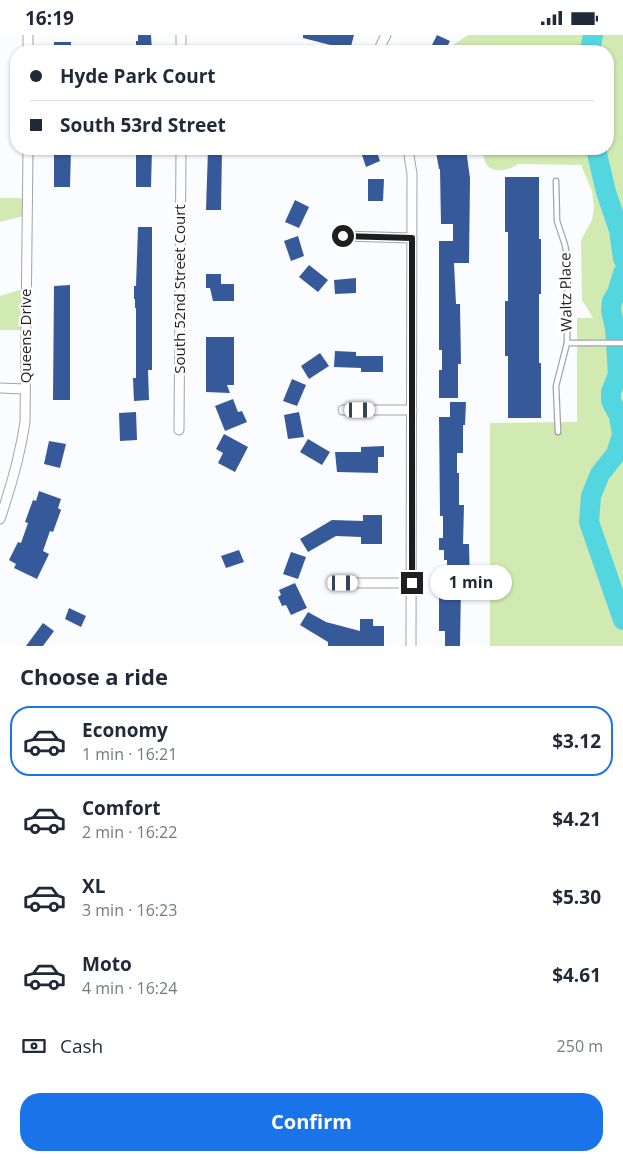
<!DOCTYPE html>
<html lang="en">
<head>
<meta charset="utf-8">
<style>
  :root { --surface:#fff; --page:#f6f6f7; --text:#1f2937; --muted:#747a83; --line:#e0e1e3; --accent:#1a73e8 }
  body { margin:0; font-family:"Open Sans",sans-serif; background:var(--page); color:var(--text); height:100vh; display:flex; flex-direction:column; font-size:19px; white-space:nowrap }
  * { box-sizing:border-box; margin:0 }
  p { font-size:16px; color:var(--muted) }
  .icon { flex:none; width:28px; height:28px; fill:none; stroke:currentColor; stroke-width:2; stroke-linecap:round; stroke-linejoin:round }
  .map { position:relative; height:611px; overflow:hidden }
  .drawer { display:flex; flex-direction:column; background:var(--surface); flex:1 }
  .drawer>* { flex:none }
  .hud { position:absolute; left:10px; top:10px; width:604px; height:110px; border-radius:20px; box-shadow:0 1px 4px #0004; display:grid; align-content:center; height:110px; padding:0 20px; background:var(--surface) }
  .end { position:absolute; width:22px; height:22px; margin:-11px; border:6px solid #1e1e20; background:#fff; box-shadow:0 0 0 2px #fff }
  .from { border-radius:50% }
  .bubble { position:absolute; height:35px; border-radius:18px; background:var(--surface); box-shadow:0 1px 4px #0004; font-size:16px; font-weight:700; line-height:35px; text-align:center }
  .car { position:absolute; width:15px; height:30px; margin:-15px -8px; border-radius:6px; box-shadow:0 0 4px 1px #0007; background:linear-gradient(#fff 24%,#345 0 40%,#fff 0 76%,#345 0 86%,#fff 0) }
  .hud b { display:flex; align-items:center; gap:18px; height:48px; font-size:19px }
  .hud b+b { border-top:1px solid var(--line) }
  .hud i { width:12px; height:12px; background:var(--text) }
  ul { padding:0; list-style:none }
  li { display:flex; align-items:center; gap:15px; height:70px; margin:0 10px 8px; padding:0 10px; border:2px solid transparent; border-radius:20px }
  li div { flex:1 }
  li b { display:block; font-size:19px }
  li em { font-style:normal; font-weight:700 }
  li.on { border-color:var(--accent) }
  li>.icon { width:45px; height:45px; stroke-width:1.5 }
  h2 { padding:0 20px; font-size:22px; line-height:60px }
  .pay { display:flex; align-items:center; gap:12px; height:55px; padding:0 20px; font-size:19px }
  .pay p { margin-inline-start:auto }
  .cta { display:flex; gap:10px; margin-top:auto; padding:10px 20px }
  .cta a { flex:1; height:58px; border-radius:20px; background:var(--accent); color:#fff; font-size:20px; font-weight:700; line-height:58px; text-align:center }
  .status { display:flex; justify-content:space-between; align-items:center; height:35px; padding:0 25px; background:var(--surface); direction:ltr }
  .status svg { height:14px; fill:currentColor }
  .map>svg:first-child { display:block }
  .green { fill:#d1eab1 }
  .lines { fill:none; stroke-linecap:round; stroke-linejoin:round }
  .river { stroke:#53d6e0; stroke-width:20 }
  .building { fill:#36599a }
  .lane-casing { stroke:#a1a3a5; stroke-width:7 }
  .street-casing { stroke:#a1a3a5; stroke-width:11 }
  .lane { stroke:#fff; stroke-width:4.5 }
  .street { stroke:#fff; stroke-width:9 }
  .route { stroke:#1e1e20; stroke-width:6 }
  .labels { text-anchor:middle; stroke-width:5; stroke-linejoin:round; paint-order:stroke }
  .street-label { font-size:15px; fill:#1e1e20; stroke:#fff }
</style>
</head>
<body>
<div class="status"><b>16:19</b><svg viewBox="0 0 49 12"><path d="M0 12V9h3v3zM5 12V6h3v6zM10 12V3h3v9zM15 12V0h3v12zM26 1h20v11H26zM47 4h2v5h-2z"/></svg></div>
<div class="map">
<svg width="623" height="611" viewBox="0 0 623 611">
  <rect width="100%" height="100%" fill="#fafcff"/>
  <g class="green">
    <path d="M468,0H623V611H490V388L577,387V283H593L582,265L581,205L592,185L594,173L592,156L581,130L518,129C510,135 493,139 487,130C484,126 483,119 482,114H608V16H444Z"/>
    <polygon points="0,163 27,163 27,180 0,187"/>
    <polygon points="26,253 26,295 0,295 0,261"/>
  </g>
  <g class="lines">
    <g class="river">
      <polyline points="590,16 593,0"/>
      <polyline points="596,114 606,157 619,195 623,224"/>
      <polyline points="623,238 617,258 612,266 611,275 615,293 618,339 611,357 611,366 619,381 622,400 616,419 600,439 591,461 589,487 623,585"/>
    </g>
  </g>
  <g class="building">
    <polygon points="138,0 151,0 152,16 136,16 136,6 138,6"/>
    <polygon points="303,0 354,0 350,15 303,3"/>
    <polygon points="437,0 450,6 445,16 429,16"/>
    <rect x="54" y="7" width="17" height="9"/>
    <polygon points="54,114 71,114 70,152 54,152"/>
    <polygon points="136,114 152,114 151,152 136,152"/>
    <polygon points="208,114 222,114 221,175 206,175"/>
    <polygon points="360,114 376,114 380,126 366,132"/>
    <polygon points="448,114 466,114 470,143 469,228 454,228 456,269 460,269 461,329 458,329 458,363 439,363 439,335 442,335 442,315 439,315 439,206 453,206 453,189 441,189 440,134 439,134 436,117 448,115"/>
    <polygon points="505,142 539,142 539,204 541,204 541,259 539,259 539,328 541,328 541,383 508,383 508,321 505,321 505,266 508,266 508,197 505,197"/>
    <polygon points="368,144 384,144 383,166 368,166"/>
    <polygon points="295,165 309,172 299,193 285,187"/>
    <polygon points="138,192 152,192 152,335 148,335 149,365 134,366 133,343 136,343 136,273 135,273 135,264 134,264 134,251 136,251"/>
    <polygon points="298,201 304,221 291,226 284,206"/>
    <polygon points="309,230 328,245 318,257 299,242"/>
    <polygon points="206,239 221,239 221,249 234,249 234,266 213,266 210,253 206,253"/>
    <polygon points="356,243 356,258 335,259 334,245"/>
    <polygon points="70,250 70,365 53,365 54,251"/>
    <polygon points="206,302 234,302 234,350 227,350 230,358 206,357"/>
    <polygon points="335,316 356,317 356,321 383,321 383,337 361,337 361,333 334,332"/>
    <polygon points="320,318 329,331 309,344 301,331"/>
    <polygon points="292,344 306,350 297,371 283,366"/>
    <polygon points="233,364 238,377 242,376 247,387 225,396 215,371"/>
    <polygon points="450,367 466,367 465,390 463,390 463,418 457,418 457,438 459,438 459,470 464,470 463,509 469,509 470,550 461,550 460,611 445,611 445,596 439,596 439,547 447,547 447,525 444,525 444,515 439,515 439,503 443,503 443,481 440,481 439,382 450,382"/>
    <polygon points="136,377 137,405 120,406 119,378"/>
    <polygon points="299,377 304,402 288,404 284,380"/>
    <polygon points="224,399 248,412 235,437 218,428 223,418 216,414"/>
    <polygon points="308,404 330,417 322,430 300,417"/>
    <polygon points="49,406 66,409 60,433 44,429"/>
    <polygon points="384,411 384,422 378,422 378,438 337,437 335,417 361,417 361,412"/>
    <polygon points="39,456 61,464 58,473 61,475 53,497 50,496 43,516 49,519 37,544 14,533 16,529 9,525 18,507 21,508 28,488 25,487 33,465 36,466"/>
    <polygon points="363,480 382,480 382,509 361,509 361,502 336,501 308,517 300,504 332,485 363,486"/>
    <polygon points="239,515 244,527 226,533 221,521"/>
    <polygon points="291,517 306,522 298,544 283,539"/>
    <polygon points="295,548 307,573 291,580 286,570 282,571 278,562 281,560 279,555"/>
    <polygon points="69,573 86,581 81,592 65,584"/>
    <polygon points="308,577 326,587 360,596 360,584 373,584 373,591 384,591 384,611 328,611 328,607 300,590"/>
    <polygon points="43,588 54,596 43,611 26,611"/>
  </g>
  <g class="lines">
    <defs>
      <g id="lane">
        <polyline points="556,146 557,186 565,210 568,227 567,308 556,351 558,397"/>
        <polyline points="567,308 623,308"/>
      </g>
      <g id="street">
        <polyline points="28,16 28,0"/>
        <polyline points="181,16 181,0"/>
        <polyline points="378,16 386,0"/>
        <polyline points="408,114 412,139 411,611"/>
        <polyline points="343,201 412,203"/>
        <polyline points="0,353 25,354"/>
        <polyline points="343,375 412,375"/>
        <polyline points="179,395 181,114"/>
        <path d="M0,484C11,452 20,421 25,387L28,114"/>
        <polyline points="343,548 412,548"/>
      </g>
    </defs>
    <use href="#lane" class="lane-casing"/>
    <use href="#street" class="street-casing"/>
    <use href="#lane" class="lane"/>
    <use href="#street" class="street"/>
  </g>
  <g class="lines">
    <polyline class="route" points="343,201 412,203 412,548"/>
  </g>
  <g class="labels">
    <g class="street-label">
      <text transform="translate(180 254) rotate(-90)" y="5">South 52nd Street Court</text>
      <text transform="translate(566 257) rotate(-91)" y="5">Waltz Place</text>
      <text transform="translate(26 301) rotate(-90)" y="5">Queens Drive</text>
    </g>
  </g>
</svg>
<i class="end from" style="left:343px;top:201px"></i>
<i class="end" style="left:412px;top:548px"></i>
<div class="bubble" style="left:430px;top:530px;width:82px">1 min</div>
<i class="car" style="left:360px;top:375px;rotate:90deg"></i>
<i class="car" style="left:343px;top:548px;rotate:90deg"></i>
<div class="hud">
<b><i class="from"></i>Hyde Park Court</b>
<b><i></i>South 53rd Street</b>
</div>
</div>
<section class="drawer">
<h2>Choose a ride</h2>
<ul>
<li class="on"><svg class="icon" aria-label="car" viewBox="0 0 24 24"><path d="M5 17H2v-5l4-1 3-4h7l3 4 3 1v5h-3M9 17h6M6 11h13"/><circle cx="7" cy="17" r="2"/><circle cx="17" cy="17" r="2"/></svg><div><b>Economy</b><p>1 min · 16:21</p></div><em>$3.12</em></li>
<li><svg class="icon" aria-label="car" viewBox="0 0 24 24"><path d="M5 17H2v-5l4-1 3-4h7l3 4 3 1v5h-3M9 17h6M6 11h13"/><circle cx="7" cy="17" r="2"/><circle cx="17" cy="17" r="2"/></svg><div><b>Comfort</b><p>2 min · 16:22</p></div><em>$4.21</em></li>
<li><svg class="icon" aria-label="car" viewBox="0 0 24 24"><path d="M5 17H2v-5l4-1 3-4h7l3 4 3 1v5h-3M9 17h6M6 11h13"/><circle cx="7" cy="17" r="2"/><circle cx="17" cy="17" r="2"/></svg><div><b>XL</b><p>3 min · 16:23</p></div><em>$5.30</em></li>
<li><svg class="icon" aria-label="car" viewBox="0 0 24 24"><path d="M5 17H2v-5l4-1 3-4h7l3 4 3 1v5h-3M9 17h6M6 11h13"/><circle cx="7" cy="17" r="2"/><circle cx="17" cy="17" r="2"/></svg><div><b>Moto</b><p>4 min · 16:24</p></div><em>$4.61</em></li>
</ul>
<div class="pay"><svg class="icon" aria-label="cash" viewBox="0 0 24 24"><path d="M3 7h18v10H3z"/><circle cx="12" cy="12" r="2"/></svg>Cash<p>250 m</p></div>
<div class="cta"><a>Confirm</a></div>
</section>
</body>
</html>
